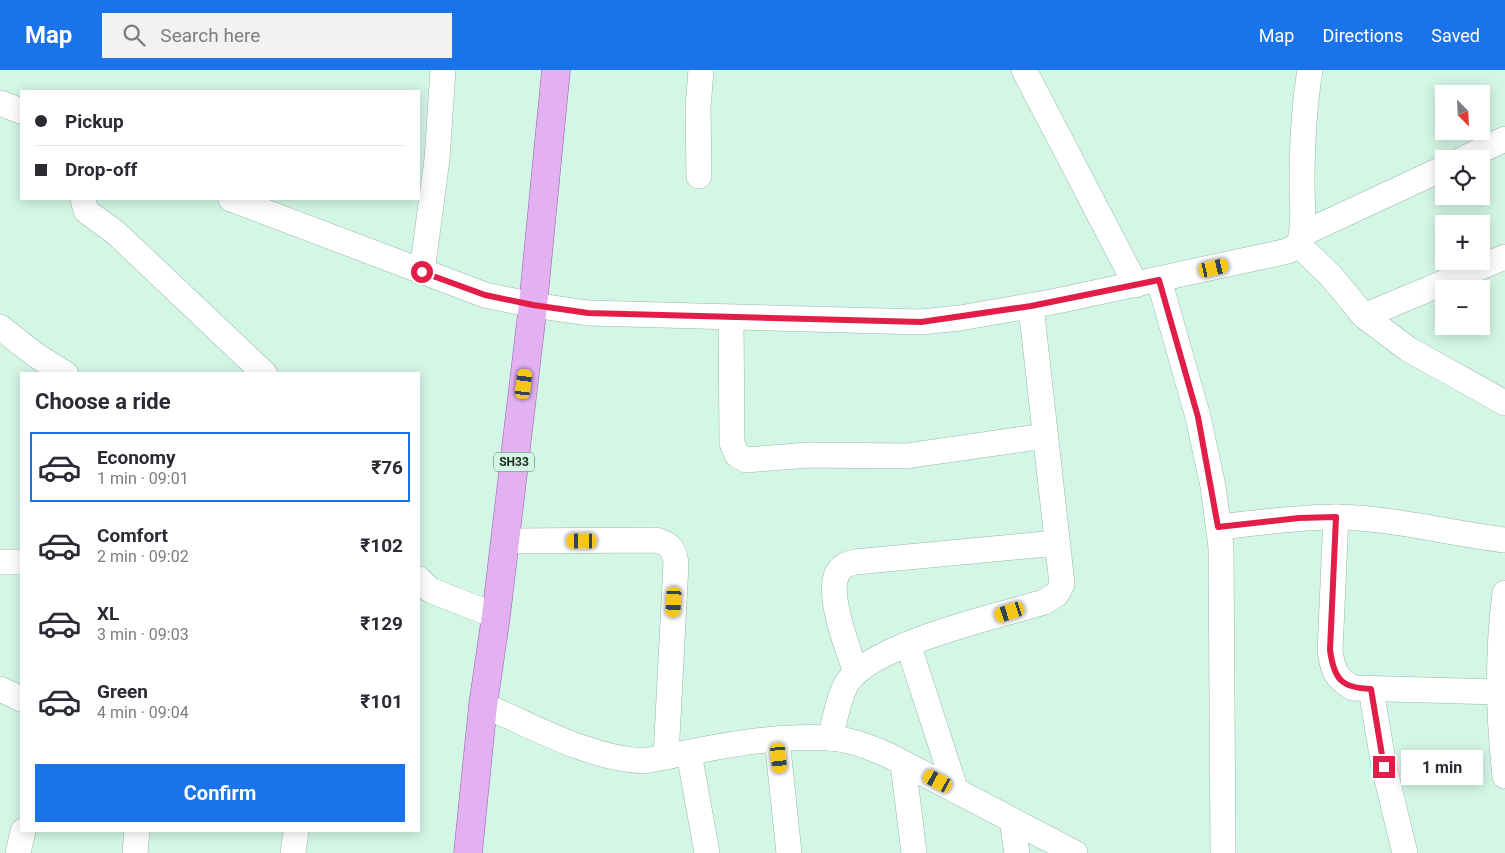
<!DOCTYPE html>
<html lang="en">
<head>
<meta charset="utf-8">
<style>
  :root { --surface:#fff; --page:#f2f2f3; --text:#2b2b33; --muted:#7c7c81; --line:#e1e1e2; --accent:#1a73e8 }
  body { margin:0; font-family:Roboto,sans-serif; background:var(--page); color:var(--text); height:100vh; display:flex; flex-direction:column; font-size:19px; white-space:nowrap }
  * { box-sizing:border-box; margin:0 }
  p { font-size:16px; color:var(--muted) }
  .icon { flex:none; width:28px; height:28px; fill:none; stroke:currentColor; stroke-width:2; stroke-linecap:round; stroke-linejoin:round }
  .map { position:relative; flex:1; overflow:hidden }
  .panel { position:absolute; left:20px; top:302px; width:400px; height:460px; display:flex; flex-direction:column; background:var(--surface); border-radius:0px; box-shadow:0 2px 12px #0003 }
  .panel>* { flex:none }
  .guide { position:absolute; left:20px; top:20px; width:400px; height:110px; border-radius:0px; box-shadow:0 2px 12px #0003; display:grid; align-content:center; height:110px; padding:0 15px; background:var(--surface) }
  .needle { width:32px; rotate:156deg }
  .tools { position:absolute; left:1435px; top:15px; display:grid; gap:10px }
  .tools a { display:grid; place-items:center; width:55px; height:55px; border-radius:0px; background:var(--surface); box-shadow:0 2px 12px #0003; font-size:25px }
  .end { position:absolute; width:22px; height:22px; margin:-11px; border:6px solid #e11d48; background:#fff; box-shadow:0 0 0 2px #fff }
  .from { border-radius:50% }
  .bubble { position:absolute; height:35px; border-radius:0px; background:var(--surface); box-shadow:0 2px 12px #0003; font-size:16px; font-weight:700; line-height:35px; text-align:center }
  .car { position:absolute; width:15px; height:30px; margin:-15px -8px; border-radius:6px; box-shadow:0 0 4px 1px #0007; background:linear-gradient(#f5c518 24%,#345 0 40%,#f5c518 0 76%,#345 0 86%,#f5c518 0) }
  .guide b { display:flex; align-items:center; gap:18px; height:48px; font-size:19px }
  .guide b+b { border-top:1px solid var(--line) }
  .guide i { width:12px; height:12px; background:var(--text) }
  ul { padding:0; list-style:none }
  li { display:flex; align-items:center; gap:15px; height:70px; margin:0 10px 8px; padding:0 5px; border:2px solid transparent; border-radius:0px }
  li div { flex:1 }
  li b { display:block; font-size:19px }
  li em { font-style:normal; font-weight:700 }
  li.on { border-color:var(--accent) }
  li>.icon { width:45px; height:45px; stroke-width:1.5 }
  h2 { padding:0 15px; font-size:22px; line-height:60px }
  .action { display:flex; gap:10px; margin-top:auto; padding:10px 15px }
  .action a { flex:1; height:58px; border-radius:0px; background:var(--accent); color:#fff; font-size:20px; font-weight:700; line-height:58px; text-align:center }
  header { display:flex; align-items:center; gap:30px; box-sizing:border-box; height:70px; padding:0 25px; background:var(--accent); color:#fff }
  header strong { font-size:24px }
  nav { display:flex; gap:28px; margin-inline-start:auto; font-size:18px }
  .search { width:350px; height:45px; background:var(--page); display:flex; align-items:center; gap:12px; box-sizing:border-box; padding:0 18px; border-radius:0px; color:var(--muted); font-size:19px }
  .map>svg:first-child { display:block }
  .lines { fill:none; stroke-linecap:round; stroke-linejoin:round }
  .street-casing { stroke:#98b8aa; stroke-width:26 }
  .primary-casing { stroke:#905fa4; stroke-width:29 }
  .street { stroke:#fff; stroke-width:25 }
  .primary { stroke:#e3b1f2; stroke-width:28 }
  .route { stroke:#e11d48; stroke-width:6 }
  .labels { text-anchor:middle; stroke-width:4; stroke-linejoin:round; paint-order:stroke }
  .shield { fill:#d4f6e6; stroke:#51645c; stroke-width:1 }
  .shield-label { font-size:12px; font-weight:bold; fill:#192621 }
</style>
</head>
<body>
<header>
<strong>Map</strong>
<div class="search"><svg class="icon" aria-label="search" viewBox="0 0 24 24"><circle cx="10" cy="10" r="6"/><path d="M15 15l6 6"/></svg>Search here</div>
<nav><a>Map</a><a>Directions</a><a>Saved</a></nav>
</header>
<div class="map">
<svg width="1505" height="783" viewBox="0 0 1505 783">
  <rect width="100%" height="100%" fill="#d4f6e6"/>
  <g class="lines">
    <defs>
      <g id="street">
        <polyline points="1024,0 1136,215"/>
        <polyline points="0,33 21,41"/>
        <polyline points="1463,89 1505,69"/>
        <polyline points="699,106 698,37 701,0"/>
        <polyline points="83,129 86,141 116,163 265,304"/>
        <path d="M231,129L485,225L533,235L588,243L921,252L960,248L1057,231L1288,181L1299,175C1305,154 1302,135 1302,113C1302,75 1304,37 1310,0"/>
        <polyline points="1302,164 1444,98"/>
        <polyline points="1299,175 1331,206 1364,246 1408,279 1505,333"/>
        <polyline points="422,202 437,89 443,0"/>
        <polyline points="1159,210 1198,347 1213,416 1221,477 1223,783"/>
        <polyline points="1364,246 1505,187"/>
        <polyline points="731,248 732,373 737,385 746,390 809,385 906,386 1045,366"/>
        <polyline points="0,257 37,286 66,304"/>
        <path d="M1336,447L1330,581C1333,601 1335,607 1353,618L1498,622"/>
        <path d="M1219,457C1257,453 1297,447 1336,447C1393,448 1448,463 1505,470"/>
        <path d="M505,471L656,470C670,474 674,479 676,493L666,687"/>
        <polyline points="0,492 21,492"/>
        <polyline points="419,509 430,520 496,546"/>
        <path d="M1505,523C1497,585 1498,644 1505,706"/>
        <polyline points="908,574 956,721"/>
        <path d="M856,602C848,580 827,526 837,504C841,496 847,494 855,492L1057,473"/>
        <polyline points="0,619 21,629"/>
        <polyline points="1371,619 1384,697 1405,783"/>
        <path d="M483,635C533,656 590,689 644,691C704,680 768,664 829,668C850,669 869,677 888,685L1075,783"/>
        <path d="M830,668C835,651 838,628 847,613C872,574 998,546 1044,532L1057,524L1062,514L1031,236"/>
        <polyline points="777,669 789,783"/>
        <polyline points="689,683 707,783"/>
        <polyline points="903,693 914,783"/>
        <polyline points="1012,750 1017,783"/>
        <polyline points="18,783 23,761"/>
        <polyline points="135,783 137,761"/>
        <polyline points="293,783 296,761"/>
      </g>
      <polyline id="primary" points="468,783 483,635 496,546 533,235 556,0"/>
    </defs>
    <use href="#street" class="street-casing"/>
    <use href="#primary" class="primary-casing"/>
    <use href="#street" class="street"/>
    <use href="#primary" class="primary"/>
  </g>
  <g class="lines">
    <path class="route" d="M422,202L485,225L533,235L588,243L921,252L1031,236L1159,210L1198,347L1218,457L1299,448L1336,447L1330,580C1334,609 1341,618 1371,619L1384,697"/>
  </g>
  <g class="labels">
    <rect class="shield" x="494" y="382.5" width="40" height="19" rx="4"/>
    <g class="shield-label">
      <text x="514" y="396">SH33</text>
    </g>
  </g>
</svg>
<div class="tools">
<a><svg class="needle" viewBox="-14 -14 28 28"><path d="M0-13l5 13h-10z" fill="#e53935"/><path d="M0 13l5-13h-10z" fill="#7c7c81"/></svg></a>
<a><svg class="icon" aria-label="locate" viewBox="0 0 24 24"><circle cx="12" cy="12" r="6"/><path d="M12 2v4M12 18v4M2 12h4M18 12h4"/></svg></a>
<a>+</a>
<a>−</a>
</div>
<i class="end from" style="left:422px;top:202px"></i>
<i class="end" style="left:1384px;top:697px"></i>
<div class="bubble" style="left:1401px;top:680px;width:82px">1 min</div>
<i class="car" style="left:1214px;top:198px;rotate:77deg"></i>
<i class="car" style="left:524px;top:314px;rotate:7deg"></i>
<i class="car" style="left:582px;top:471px;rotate:270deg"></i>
<i class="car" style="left:674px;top:532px;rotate:183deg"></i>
<i class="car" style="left:1010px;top:542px;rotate:252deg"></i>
<i class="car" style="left:779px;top:688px;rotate:174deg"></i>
<i class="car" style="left:938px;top:711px;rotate:298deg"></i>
<div class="guide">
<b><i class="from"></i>Pickup</b>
<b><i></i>Drop-off</b>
</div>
<section class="panel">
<h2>Choose a ride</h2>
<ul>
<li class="on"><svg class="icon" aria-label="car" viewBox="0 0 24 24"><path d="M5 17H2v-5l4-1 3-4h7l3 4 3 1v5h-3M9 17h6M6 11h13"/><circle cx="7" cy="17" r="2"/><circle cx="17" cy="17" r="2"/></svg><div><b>Economy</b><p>1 min · 09:01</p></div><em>₹76</em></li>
<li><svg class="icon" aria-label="car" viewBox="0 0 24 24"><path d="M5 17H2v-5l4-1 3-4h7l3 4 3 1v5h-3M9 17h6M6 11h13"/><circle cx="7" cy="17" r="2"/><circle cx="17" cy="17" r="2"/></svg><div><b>Comfort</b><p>2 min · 09:02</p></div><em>₹102</em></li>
<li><svg class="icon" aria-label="car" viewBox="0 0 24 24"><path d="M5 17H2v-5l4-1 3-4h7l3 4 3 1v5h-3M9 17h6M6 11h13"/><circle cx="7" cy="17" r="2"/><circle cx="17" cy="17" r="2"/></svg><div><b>XL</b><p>3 min · 09:03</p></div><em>₹129</em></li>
<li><svg class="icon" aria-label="car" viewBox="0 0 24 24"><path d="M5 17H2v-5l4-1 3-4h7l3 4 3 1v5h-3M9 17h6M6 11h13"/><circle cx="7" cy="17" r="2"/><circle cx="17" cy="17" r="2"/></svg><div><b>Green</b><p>4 min · 09:04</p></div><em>₹101</em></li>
</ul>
<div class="action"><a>Confirm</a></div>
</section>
</div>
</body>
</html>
